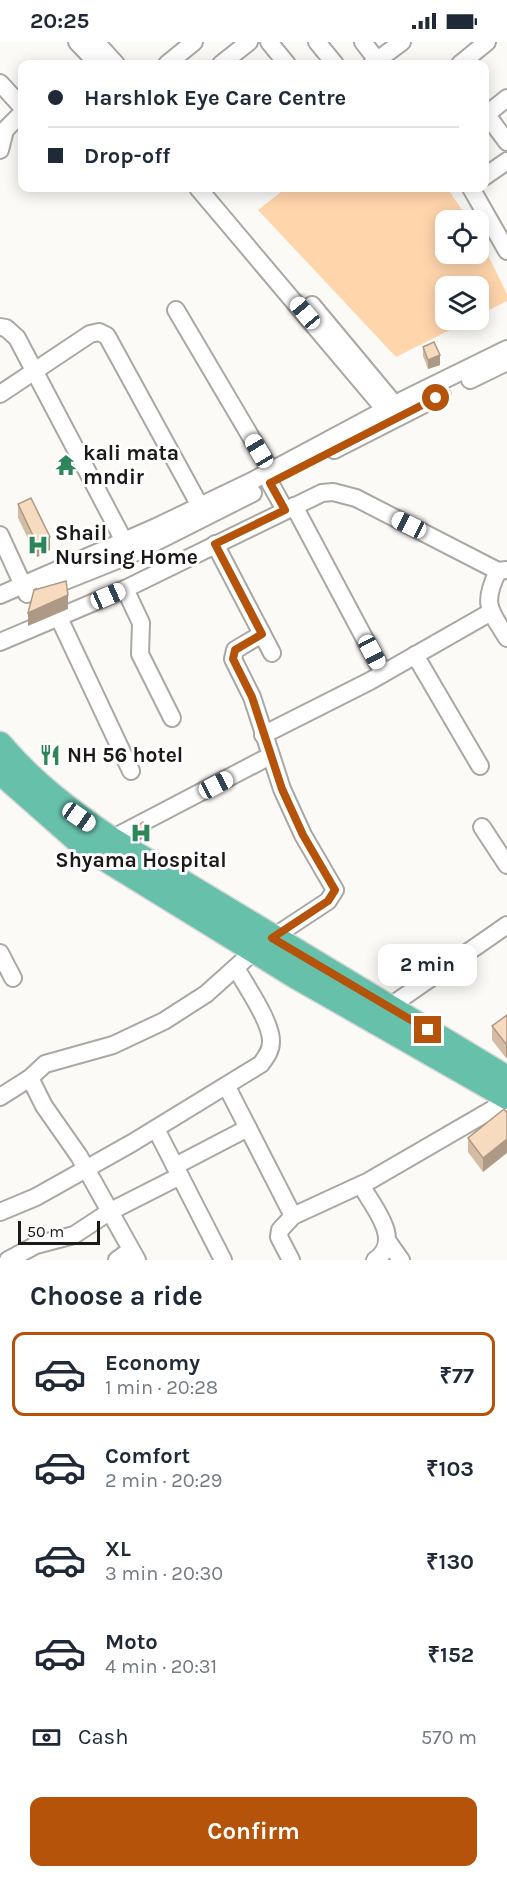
<!DOCTYPE html>
<html lang="en">
<head>
<meta charset="utf-8">
<style>
  :root { --surface:#fff; --page:#f6f6f7; --text:#1f2937; --muted:#747a83; --line:#e0e1e3; --accent:#b45309 }
  body { margin:0; font-family:Karla,sans-serif; background:var(--page); color:var(--text); height:100vh; display:flex; flex-direction:column; font-size:22px; white-space:nowrap }
  * { box-sizing:border-box; margin:0 }
  p { font-size:20px; color:var(--muted) }
  .icon { flex:none; width:33px; height:33px; fill:none; stroke:currentColor; stroke-width:2; stroke-linecap:round; stroke-linejoin:round }
  .map { position:relative; height:1218px; overflow:hidden }
  .panel { display:flex; flex-direction:column; background:var(--surface); flex:1 }
  .panel>* { flex:none }
  .banner { position:absolute; left:18px; top:18px; width:471px; height:132px; border-radius:12px; box-shadow:0 3px 15px #0003; display:grid; align-content:center; height:132px; padding:0 30px; background:var(--surface) }
  .tools { position:absolute; left:435px; top:168px; display:grid; gap:12px }
  .tools a { display:grid; place-items:center; width:54px; height:54px; border-radius:12px; background:var(--surface); box-shadow:0 3px 15px #0003; font-size:30px }
  .scale { position:absolute; left:18px; bottom:15px; width:82px; box-sizing:border-box; padding-left:6px; border:3px solid #1b1a19; border-top:0; font-size:16px; line-height:21px; white-space:nowrap; color:#1b1a19; -webkit-text-stroke:4px #fff; paint-order:stroke }
  .end { position:absolute; width:27px; height:27px; margin:-14px; border:8px solid #b45309; background:#fff; box-shadow:0 0 0 3px #fff }
  .from { border-radius:50% }
  .bubble { position:absolute; height:42px; border-radius:12px; background:var(--surface); box-shadow:0 3px 15px #0003; font-size:20px; font-weight:700; line-height:42px; text-align:center }
  .car { position:absolute; width:18px; height:36px; margin:-18px -9px; border-radius:8px; box-shadow:0 0 4px 2px #0007; background:linear-gradient(#fff 24%,#345 0 40%,#fff 0 76%,#345 0 86%,#fff 0) }
  .banner b { display:flex; align-items:center; gap:21px; height:57px; font-size:22px }
  .banner b+b { border-top:2px solid var(--line) }
  .banner i { width:15px; height:15px; background:var(--text) }
  ul { padding:0; list-style:none }
  li { display:flex; align-items:center; gap:18px; height:84px; margin:0 12px 9px; padding:0 18px; border:3px solid transparent; border-radius:12px }
  li div { flex:1 }
  li b { display:block; font-size:22px }
  li em { font-style:normal; font-weight:700 }
  li.active { border-color:var(--accent) }
  li>.icon { width:54px; height:54px; stroke-width:1.5 }
  h2 { padding:0 30px; font-size:27px; line-height:72px }
  .pay { display:flex; align-items:center; gap:15px; height:66px; padding:0 30px; font-size:22px }
  .pay p { margin-inline-start:auto }
  .primary-button { display:flex; gap:12px; margin-top:auto; padding:12px 30px }
  .primary-button a { flex:1; height:69px; border-radius:12px; background:var(--accent); color:#fff; font-size:24px; font-weight:700; line-height:69px; text-align:center }
  .status { display:flex; justify-content:space-between; align-items:center; height:42px; padding:0 30px; background:var(--surface); direction:ltr }
  .status svg { height:16px; fill:currentColor }
  .map>svg:first-child { display:block }
  .green { fill:#ffd5ac }
  .lines { fill:none; stroke-linecap:round; stroke-linejoin:round }
  .minor-casing { stroke:#aaa8a5; stroke-width:20 }
  .highway-casing { stroke:#d6d6d6; stroke-width:27 }
  .minor { stroke:#fff; stroke-width:16 }
  .highway { stroke:#66c0aa; stroke-width:24 }
  .wall { fill:#d4bca4 }
  .shaded-wall { fill:#ad9986 }
  .building { fill:#f7dbbf; stroke:#ad9986; stroke-width:1.5 }
  .route { stroke:#b45309; stroke-width:8 }
  .labels { text-anchor:middle; stroke-width:6; stroke-linejoin:round; paint-order:stroke }
  .poi-label { font-size:21px; font-weight:bold; fill:#1b1a19; stroke:#fff; text-anchor:start }
</style>
</head>
<body>
<div class="status"><b>20:25</b><svg viewBox="0 0 49 12"><path d="M0 12V9h3v3zM5 12V6h3v6zM10 12V3h3v9zM15 12V0h3v12zM26 1h20v11H26zM47 4h2v5h-2z"/></svg></div>
<div class="map">
<svg width="507" height="1218" viewBox="0 0 507 1218">
  <rect width="100%" height="100%" fill="#fcfaf7"/>
  <polygon class="green" points="286,146 447,146 469,178 446,178 446,212 478,212 479,195 507,252 507,259 479,273 478,244 446,244 446,278 470,278 396,315 258,168"/>
  <g class="lines">
    <defs>
      <g id="minor">
        <polyline points="77,0 98,22"/>
        <polyline points="96,0 116,22"/>
        <polyline points="269,0 287,22"/>
        <polyline points="317,0 335,22"/>
        <polyline points="363,0 380,22"/>
        <polyline points="167,22 194,0"/>
        <polyline points="221,22 249,0"/>
        <polyline points="372,22 402,0"/>
        <polyline points="460,22 487,0"/>
        <polyline points="0,41 22,65"/>
        <polyline points="484,69 507,100"/>
        <polyline points="487,72 507,56"/>
        <polyline points="0,108 5,88 22,71"/>
        <polyline points="484,135 507,119"/>
        <polyline points="198,146 392,376"/>
        <polyline points="471,146 507,209"/>
        <polyline points="312,263 401,370"/>
        <polyline points="176,268 271,429"/>
        <polyline points="0,285 6,286 17,296 124,499"/>
        <polyline points="470,338 507,320"/>
        <polyline points="0,352 90,292 99,290 107,294 200,464"/>
        <polyline points="334,408 442,353"/>
        <polyline points="270,441 285,468"/>
        <polyline points="294,464 383,631"/>
        <polyline points="0,493 27,552"/>
        <polyline points="215,502 272,611"/>
        <path d="M498,529C482,562 489,567 507,596"/>
        <polyline points="45,547 130,513 253,451"/>
        <polyline points="125,547 141,581 140,612 172,676"/>
        <polyline points="0,553 156,485 252,439 403,358 507,307"/>
        <polyline points="59,576 131,729"/>
        <polyline points="262,592 235,608 233,617 252,655 282,747 303,793 335,848 328,859 272,896"/>
        <polyline points="0,600 125,547 322,451 333,450 356,456 498,529 507,528"/>
        <polyline points="415,613 480,724"/>
        <polyline points="263,693 370,639 491,570"/>
        <polyline points="482,785 507,823"/>
        <polyline points="111,797 270,714"/>
        <polyline points="0,911 13,936"/>
        <polyline points="389,965 507,883"/>
        <polyline points="30,1036 44,1064 79,1114 137,1218"/>
        <polyline points="227,1045 293,1174"/>
        <polyline points="0,1055 30,1036 45,1022 113,1003 164,979 206,952 254,909"/>
        <polyline points="156,1087 223,1218"/>
        <polyline points="175,1124 248,1086"/>
        <path d="M361,1143C373,1165 404,1199 375,1218"/>
        <path d="M0,1170L36,1155L132,1101L261,1022C266,1015 271,1009 271,1000C272,981 246,944 236,926"/>
        <polyline points="389,1201 401,1218"/>
        <polyline points="8,1218 36,1203 74,1193 109,1170 180,1134"/>
        <polyline points="117,1218 131,1208"/>
        <polyline points="291,1218 279,1195 280,1188 293,1174 369,1139 507,1059"/>
      </g>
      <g id="highway">
        <path d="M0,702C32,740 70,769 111,797L507,1036"/>
        <polyline points="0,730 84,804 295,934 507,1055"/>
      </g>
    </defs>
    <use href="#minor" class="minor-casing"/>
    <use href="#highway" class="highway-casing"/>
    <use href="#minor" class="minor"/>
    <use href="#highway" class="highway"/>
  </g>
  <g class="wall">
    <polygon points="423,305 440,323 428,327 423,314"/>
    <polygon points="18,462 50,508 37,515 18,476"/>
    <polygon points="132,788 148,792 138,800 132,793"/>
    <polygon points="507,973 507,1015 506,1016 492,998 492,984"/>
    <polygon points="504,1067 483,1130 468,1110 468,1096"/>
  </g>
  <g class="shaded-wall">
    <polygon points="440,313 440,323 428,327 428,318"/>
    <polygon points="50,495 50,508 37,515 37,502"/>
    <polygon points="68,553 68,567 28,584 28,571"/>
    <polygon points="148,787 148,792 138,800 138,795"/>
    <polygon points="506,1002 507,1002 507,1015 506,1016"/>
    <polygon points="507,1097 507,1111 483,1130 483,1116"/>
  </g>
  <g class="building">
    <polygon points="434,300 440,313 428,318 423,305"/>
    <polygon points="31,456 50,495 37,502 18,462"/>
    <polygon points="66,539 68,553 28,571 34,548"/>
    <polygon points="143,780 148,787 138,795 132,788"/>
    <polygon points="507,973 507,1002 506,1002 492,984"/>
    <polygon points="504,1067 507,1071 507,1097 483,1116 468,1096"/>
  </g>
  <g class="lines">
    <polyline class="route" points="428,988 272,896 328,859 335,848 303,793 282,747 252,655 233,617 235,608 262,592 215,502 285,468 270,441 436,356"/>
  </g>
  <defs>
    <symbol id="temple-bare" viewBox="-9 -9 18 18"><path d="M0-6L5-2H3V0L6.5 2.5H4V6H1.5V3h-3V6H-4V2.5H-6.5L-3 0V-2H-5Z" fill="#2d865a" stroke="#fff" stroke-width="2.5" paint-order="stroke"/></symbol>
    <symbol id="hospital-bare" viewBox="-9 -9 18 18"><path d="M-5-5h3v3.5h4V-5h3V5h-3V1.5h-4V5h-3Z" fill="#2d865a" stroke="#fff" stroke-width="2.5" paint-order="stroke"/></symbol>
    <symbol id="restaurant-bare" viewBox="-9 -9 18 18"><path d="M-5-6h1v4h1v-4h1v4h1v-4h1v5L-1.5 .5V6h-2V.5L-5-1ZM5-6V6H3V1.5H1.5Q1.5-4 5-6Z" fill="#2d865a" stroke="#fff" stroke-width="2.5" paint-order="stroke"/></symbol>
  </defs>
  <g fill-rule="evenodd">
    <use href="#temple-bare" x="51" y="408" width="30" height="30"/>
    <use href="#hospital-bare" x="23" y="488" width="30" height="30"/>
    <use href="#restaurant-bare" x="35" y="698" width="30" height="30"/>
    <use href="#hospital-bare" x="126" y="776" width="30" height="30"/>
  </g>
  <g class="labels">
    <g class="poi-label">
      <text x="83" y="418">kali mata<tspan x="83" dy="24">mndir</tspan></text>
      <text x="55" y="498">Shail<tspan x="55" dy="24">Nursing Home</tspan></text>
      <text x="67" y="720">NH 56 hotel</text>
      <text x="141" y="825" text-anchor="middle">Shyama Hospital</text>
    </g>
  </g>
</svg>
<div class="tools">
<a><svg class="icon" aria-label="locate" viewBox="0 0 24 24"><circle cx="12" cy="12" r="6"/><path d="M12 2v4M12 18v4M2 12h4M18 12h4"/></svg></a>
<a><svg class="icon" aria-label="layers" viewBox="0 0 24 24"><path d="M12 4l9 5-9 5-9-5zM3 14l9 5 9-5"/></svg></a>
</div>
<div class="scale">50 m</div>
<i class="end from" style="left:436px;top:356px"></i>
<i class="end" style="left:428px;top:988px"></i>
<div class="bubble" style="left:378px;top:902px;width:99px">2 min</div>
<i class="car" style="left:305px;top:271px;rotate:320deg"></i>
<i class="car" style="left:259px;top:409px;rotate:329deg"></i>
<i class="car" style="left:409px;top:483px;rotate:296deg"></i>
<i class="car" style="left:108px;top:554px;rotate:66deg"></i>
<i class="car" style="left:372px;top:610px;rotate:152deg"></i>
<i class="car" style="left:216px;top:743px;rotate:62deg"></i>
<i class="car" style="left:79px;top:775px;rotate:125deg"></i>
<div class="banner">
<b><i class="from"></i>Harshlok Eye Care Centre</b>
<b><i></i>Drop-off</b>
</div>
</div>
<section class="panel">
<h2>Choose a ride</h2>
<ul>
<li class="active"><svg class="icon" aria-label="car" viewBox="0 0 24 24"><path d="M5 17H2v-5l4-1 3-4h7l3 4 3 1v5h-3M9 17h6M6 11h13"/><circle cx="7" cy="17" r="2"/><circle cx="17" cy="17" r="2"/></svg><div><b>Economy</b><p>1 min · 20:28</p></div><em>₹77</em></li>
<li><svg class="icon" aria-label="car" viewBox="0 0 24 24"><path d="M5 17H2v-5l4-1 3-4h7l3 4 3 1v5h-3M9 17h6M6 11h13"/><circle cx="7" cy="17" r="2"/><circle cx="17" cy="17" r="2"/></svg><div><b>Comfort</b><p>2 min · 20:29</p></div><em>₹103</em></li>
<li><svg class="icon" aria-label="car" viewBox="0 0 24 24"><path d="M5 17H2v-5l4-1 3-4h7l3 4 3 1v5h-3M9 17h6M6 11h13"/><circle cx="7" cy="17" r="2"/><circle cx="17" cy="17" r="2"/></svg><div><b>XL</b><p>3 min · 20:30</p></div><em>₹130</em></li>
<li><svg class="icon" aria-label="car" viewBox="0 0 24 24"><path d="M5 17H2v-5l4-1 3-4h7l3 4 3 1v5h-3M9 17h6M6 11h13"/><circle cx="7" cy="17" r="2"/><circle cx="17" cy="17" r="2"/></svg><div><b>Moto</b><p>4 min · 20:31</p></div><em>₹152</em></li>
</ul>
<div class="pay"><svg class="icon" aria-label="cash" viewBox="0 0 24 24"><path d="M3 7h18v10H3z"/><circle cx="12" cy="12" r="2"/></svg>Cash<p>570 m</p></div>
<div class="primary-button"><a>Confirm</a></div>
</section>
</body>
</html>
